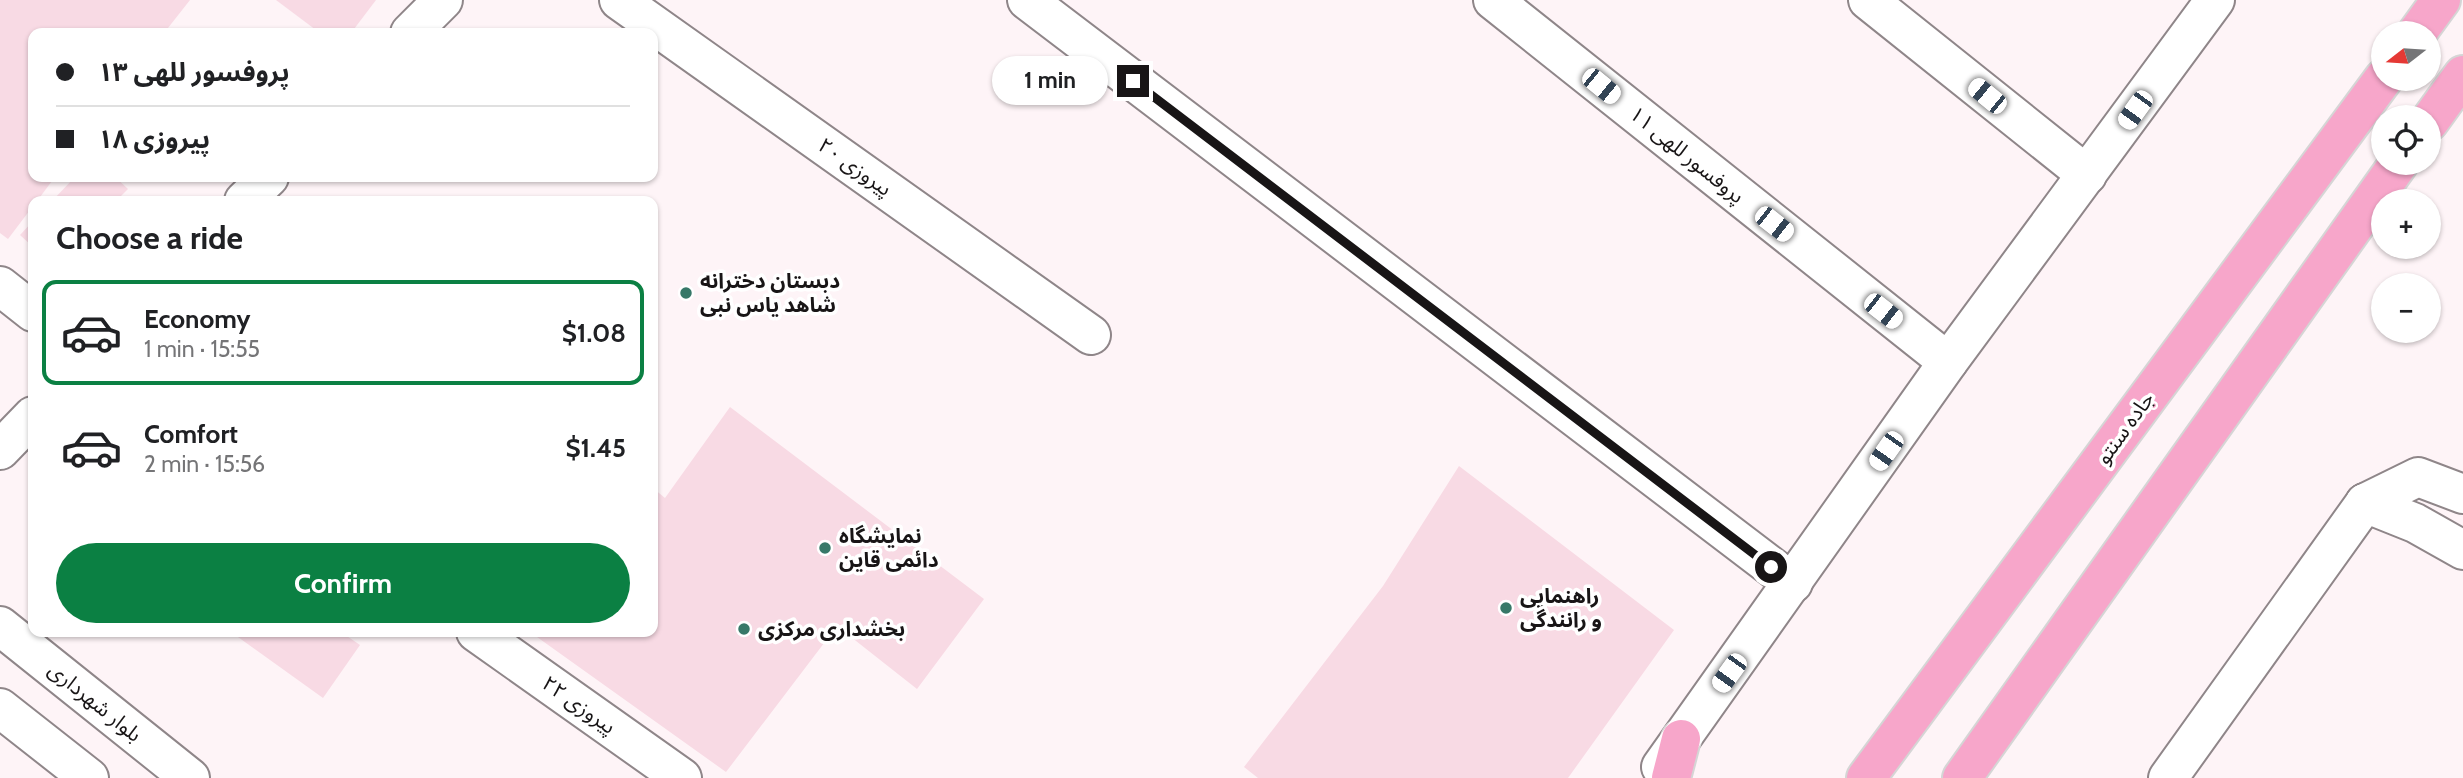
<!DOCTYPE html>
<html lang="en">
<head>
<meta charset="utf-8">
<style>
  :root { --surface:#fff; --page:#f2f2f2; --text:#202124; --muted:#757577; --line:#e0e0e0; --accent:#0b8043 }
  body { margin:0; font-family:Cabin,"Noto Sans Arabic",sans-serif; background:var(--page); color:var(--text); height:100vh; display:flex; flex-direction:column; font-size:26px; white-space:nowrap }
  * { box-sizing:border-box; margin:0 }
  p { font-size:23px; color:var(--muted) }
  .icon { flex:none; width:38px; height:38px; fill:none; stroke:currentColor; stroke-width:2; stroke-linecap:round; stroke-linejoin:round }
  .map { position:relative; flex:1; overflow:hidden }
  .sheet { position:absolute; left:28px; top:196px; width:630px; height:441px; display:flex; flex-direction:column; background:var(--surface); border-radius:14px; box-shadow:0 2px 5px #0004 }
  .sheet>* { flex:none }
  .guide { position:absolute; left:28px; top:28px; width:630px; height:154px; border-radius:14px; box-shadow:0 2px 5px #0004; display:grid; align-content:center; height:154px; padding:0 28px; background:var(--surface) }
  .needle { width:46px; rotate:253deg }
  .buttons { position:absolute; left:2371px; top:21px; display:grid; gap:14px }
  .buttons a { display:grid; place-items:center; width:70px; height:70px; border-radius:50%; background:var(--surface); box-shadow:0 2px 5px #0004; font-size:35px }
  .end { position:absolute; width:32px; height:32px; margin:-16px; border:9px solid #181516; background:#fff; box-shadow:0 0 0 4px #fff }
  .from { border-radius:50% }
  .bubble { position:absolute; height:49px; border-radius:24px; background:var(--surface); box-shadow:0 2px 5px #0004; font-size:23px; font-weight:700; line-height:49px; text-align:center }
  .car { position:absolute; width:21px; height:42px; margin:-21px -10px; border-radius:9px; box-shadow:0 0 5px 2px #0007; background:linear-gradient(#fff 24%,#345 0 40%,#fff 0 76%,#345 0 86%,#fff 0) }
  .guide b { display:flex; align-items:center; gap:24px; height:66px; font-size:26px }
  .guide b+b { border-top:2px solid var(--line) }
  .guide i { width:18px; height:18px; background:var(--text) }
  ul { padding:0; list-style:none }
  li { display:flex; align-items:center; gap:21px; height:105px; margin:0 14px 10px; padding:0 14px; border:4px solid transparent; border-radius:14px }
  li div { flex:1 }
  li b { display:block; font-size:26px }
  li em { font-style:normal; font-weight:700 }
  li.current { border-color:var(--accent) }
  li>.icon { width:63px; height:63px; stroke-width:1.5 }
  h2 { padding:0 28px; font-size:32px; line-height:84px }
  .cta { display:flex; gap:14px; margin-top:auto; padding:14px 28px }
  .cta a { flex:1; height:80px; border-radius:42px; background:var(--accent); color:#fff; font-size:28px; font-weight:700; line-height:80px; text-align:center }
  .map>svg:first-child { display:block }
  .building { fill:#f8dae4 }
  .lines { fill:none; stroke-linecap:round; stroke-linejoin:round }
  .minor-casing { stroke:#8f8689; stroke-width:42 }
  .tertiary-casing { stroke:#8f8689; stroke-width:42 }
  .secondary-casing { stroke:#8f8689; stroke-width:42 }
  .primary-casing { stroke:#d5d5d5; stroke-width:42 }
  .minor { stroke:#fff; stroke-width:38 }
  .tertiary { stroke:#fff; stroke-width:38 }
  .secondary { stroke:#fff; stroke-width:38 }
  .primary { stroke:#f7a6ca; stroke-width:38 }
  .route { stroke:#181516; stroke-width:9 }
  .poi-dot { fill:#377868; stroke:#fff; stroke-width:2.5 }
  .labels { text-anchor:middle; stroke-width:7; stroke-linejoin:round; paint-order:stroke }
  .street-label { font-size:21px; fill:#181516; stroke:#fff }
  .poi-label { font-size:21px; font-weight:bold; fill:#181516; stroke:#fff; text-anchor:start }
</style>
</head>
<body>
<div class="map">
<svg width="2463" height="778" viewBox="0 0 2463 778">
  <rect width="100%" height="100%" fill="#fef4f7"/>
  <g class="building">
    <polygon points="0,0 190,0 164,33 33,33 33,177 55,177 37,201 33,201 33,206 8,239 0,233"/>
    <polygon points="276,0 376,0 351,33 320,33"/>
    <polygon points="75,177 115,177 128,189 116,201 52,201"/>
    <polygon points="33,221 33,247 20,235"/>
    <polygon points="730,407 984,599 917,689 837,626 726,772 530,632 653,632 653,488 665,498"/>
    <polygon points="1459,466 1674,630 1568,778 1258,778 1244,767 1383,586"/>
    <polygon points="231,632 341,632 360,645 323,698"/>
  </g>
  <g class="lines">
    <defs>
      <g id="minor">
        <polyline points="619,0 1091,335"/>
        <polyline points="1027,0 1793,583"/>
        <polyline points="1493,0 1948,362"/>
        <polyline points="1868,0 2087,175"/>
        <polyline points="0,286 33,312"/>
        <polyline points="476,632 682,778"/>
        <polyline points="2168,778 2365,503"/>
      </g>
      <g id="tertiary">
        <polyline points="410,33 443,0"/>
        <polyline points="244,201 269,177"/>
        <polyline points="0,450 33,416"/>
        <polyline points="0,626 190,778"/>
        <polyline points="0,708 89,778"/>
        <polyline points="1661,767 1948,362 2215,0"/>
      </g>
      <g id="secondary">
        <polyline points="2365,503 2415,523 2463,550"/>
        <polyline points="2365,503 2418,477 2463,494"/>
      </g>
      <g id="primary">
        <polyline points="2417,33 2441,0"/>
        <polyline points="2429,122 2463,75"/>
        <polyline points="1671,778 1681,739"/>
        <polyline points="1866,778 2384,78"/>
        <polyline points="1962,778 2399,163"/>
      </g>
    </defs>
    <use href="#minor" class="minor-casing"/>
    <use href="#tertiary" class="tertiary-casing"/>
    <use href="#secondary" class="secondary-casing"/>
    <use href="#primary" class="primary-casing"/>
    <use href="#minor" class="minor"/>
    <use href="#tertiary" class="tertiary"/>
    <use href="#secondary" class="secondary"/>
    <use href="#primary" class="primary"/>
  </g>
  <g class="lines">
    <polyline class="route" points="1133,81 1771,567"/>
  </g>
  <g class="poi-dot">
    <circle cx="686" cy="293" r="7"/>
    <circle cx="825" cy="548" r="7"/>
    <circle cx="1506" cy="608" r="7"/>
    <circle cx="744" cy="629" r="7"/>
  </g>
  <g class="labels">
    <g class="street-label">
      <text transform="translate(1687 155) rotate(39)" y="7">پروفسور للهی ۱۱</text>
      <text transform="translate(855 167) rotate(35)" y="7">پیروزی ۲۰</text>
      <text transform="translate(2125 428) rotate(-54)" y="7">جاده سنتو</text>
      <text transform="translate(95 702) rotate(39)" y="7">بلوار شهرداری</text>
      <text transform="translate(579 705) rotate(35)" y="7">پیروزی ۲۲</text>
    </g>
    <g class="poi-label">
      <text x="700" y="288">دبستان دخترانه<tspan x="700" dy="24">شاهد یاس نبی</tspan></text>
      <text x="839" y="543">نمایشگاه<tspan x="839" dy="24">دائمی قاین</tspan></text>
      <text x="1520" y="603">راهنمایی<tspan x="1520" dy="24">و رانندگی</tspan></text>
      <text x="758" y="636">بخشداری مرکزی</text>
    </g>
  </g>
</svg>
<div class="buttons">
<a><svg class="needle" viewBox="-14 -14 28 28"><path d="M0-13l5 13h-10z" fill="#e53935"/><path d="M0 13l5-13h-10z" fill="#757577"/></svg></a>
<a><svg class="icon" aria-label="locate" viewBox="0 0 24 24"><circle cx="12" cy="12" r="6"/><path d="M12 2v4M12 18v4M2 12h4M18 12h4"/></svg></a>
<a>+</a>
<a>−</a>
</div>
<i class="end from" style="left:1771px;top:567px"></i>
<i class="end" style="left:1133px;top:81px"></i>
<div class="bubble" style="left:992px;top:56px;width:116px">1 min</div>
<i class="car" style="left:1601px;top:86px;rotate:129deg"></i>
<i class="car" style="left:1987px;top:96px;rotate:309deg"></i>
<i class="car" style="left:2135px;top:110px;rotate:216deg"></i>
<i class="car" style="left:1774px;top:224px;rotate:128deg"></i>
<i class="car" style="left:1883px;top:311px;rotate:128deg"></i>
<i class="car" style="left:1886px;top:451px;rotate:215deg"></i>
<i class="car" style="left:1729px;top:673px;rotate:216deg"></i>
<div class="guide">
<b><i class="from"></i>پروفسور للهی ۱۳</b>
<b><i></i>پیروزی ۱۸</b>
</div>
<section class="sheet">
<h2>Choose a ride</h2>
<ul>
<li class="current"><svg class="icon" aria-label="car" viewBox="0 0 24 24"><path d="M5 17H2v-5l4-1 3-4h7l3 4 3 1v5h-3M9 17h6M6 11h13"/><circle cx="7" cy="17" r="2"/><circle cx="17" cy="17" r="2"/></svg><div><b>Economy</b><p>1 min · 15:55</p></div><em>$1.08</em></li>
<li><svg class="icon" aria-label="car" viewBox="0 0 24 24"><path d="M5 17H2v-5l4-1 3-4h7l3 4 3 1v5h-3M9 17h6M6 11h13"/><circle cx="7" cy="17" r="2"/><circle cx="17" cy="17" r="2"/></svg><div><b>Comfort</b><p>2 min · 15:56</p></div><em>$1.45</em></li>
</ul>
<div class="cta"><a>Confirm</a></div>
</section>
</div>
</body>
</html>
